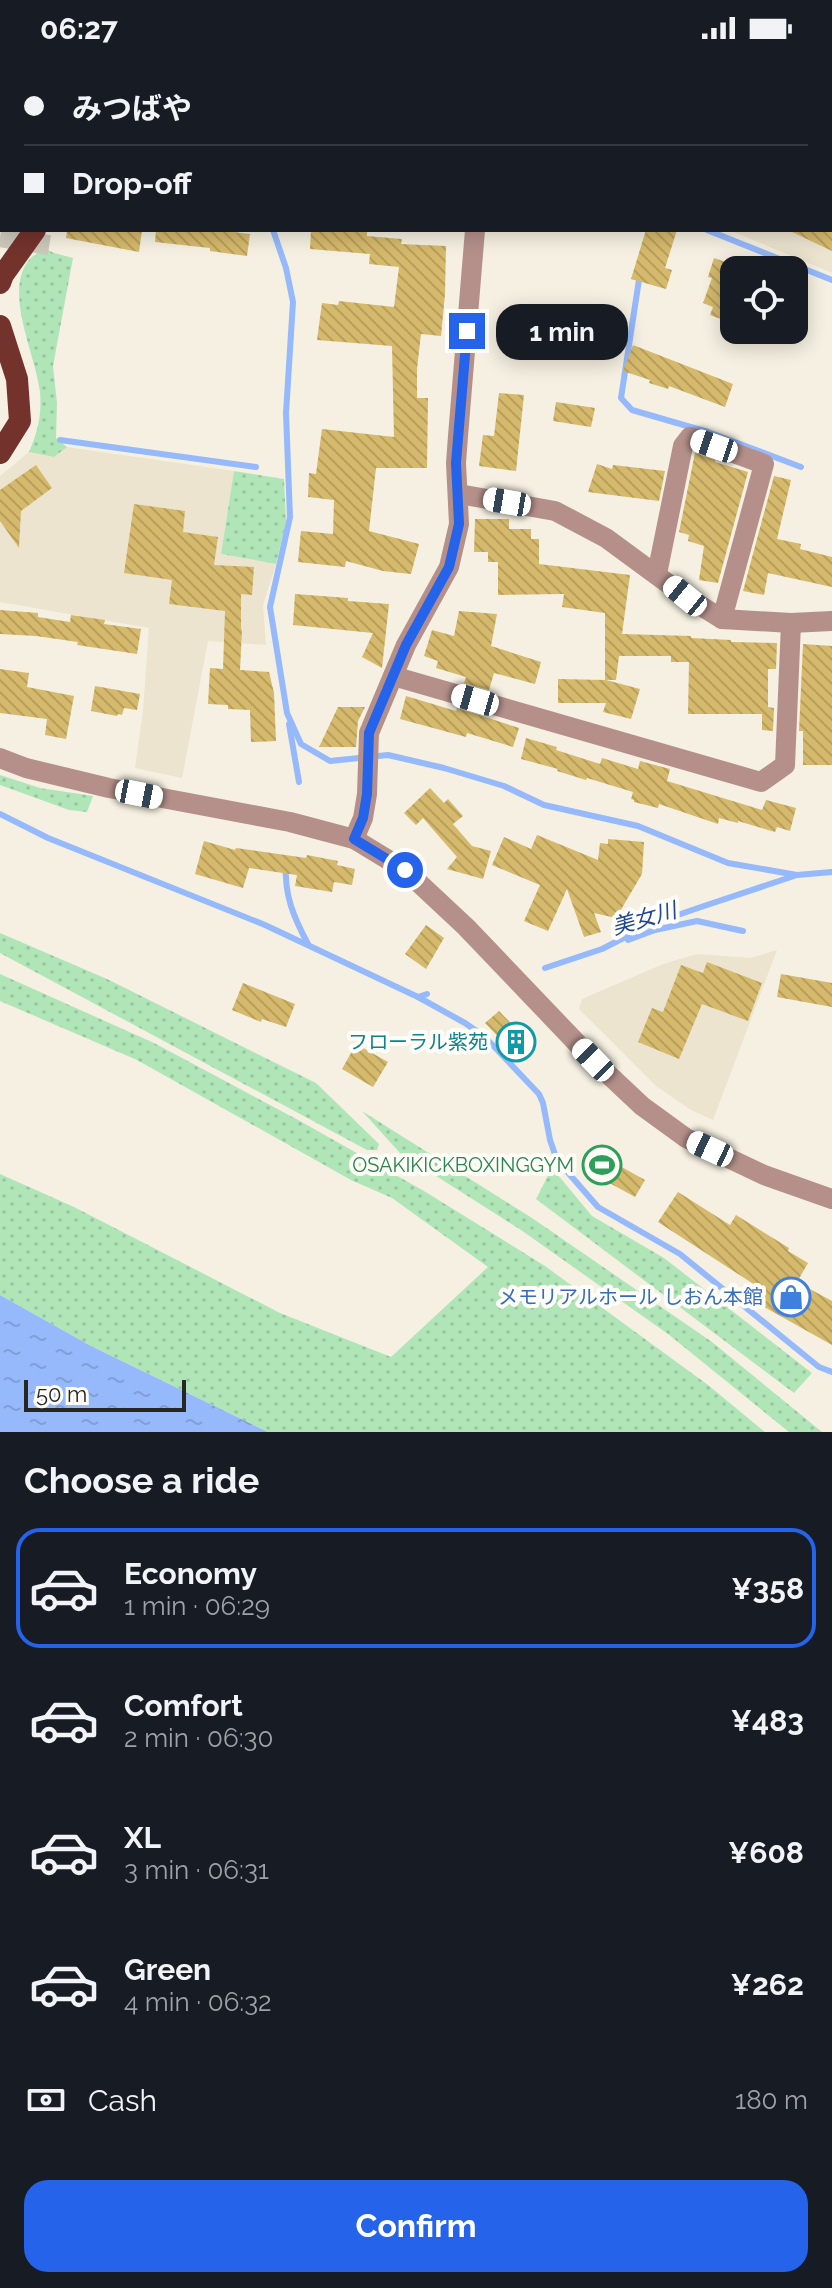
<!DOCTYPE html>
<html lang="en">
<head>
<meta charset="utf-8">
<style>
  :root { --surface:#171b24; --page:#20242c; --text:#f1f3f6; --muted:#9ea1a6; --line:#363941; --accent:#2563eb }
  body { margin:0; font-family:Raleway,"Noto Sans JP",sans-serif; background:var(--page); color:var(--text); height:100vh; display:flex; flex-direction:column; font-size:30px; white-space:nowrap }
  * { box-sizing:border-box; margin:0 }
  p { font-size:26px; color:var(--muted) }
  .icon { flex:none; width:44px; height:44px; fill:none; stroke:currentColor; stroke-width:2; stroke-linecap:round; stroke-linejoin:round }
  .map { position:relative; height:1376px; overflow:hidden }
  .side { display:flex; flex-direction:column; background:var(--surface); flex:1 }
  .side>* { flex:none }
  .guide { position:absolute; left:0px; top:0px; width:832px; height:176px; box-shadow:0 4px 20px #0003; display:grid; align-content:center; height:176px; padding:0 24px; background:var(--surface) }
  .tools { position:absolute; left:720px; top:200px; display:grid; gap:16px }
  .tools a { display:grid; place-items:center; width:88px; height:88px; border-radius:16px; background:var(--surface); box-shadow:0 4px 20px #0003; font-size:40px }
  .scale { position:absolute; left:24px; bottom:20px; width:162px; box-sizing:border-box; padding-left:8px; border:4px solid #272620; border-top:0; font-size:22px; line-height:28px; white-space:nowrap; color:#272620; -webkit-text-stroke:6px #fffdf7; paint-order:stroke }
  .end { position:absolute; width:36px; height:36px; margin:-18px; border:10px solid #2563eb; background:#fff; box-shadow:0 0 0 4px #fff }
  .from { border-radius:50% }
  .bubble { position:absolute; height:56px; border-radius:24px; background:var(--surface); box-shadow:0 4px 20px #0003; font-size:26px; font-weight:700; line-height:56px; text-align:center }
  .car { position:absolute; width:24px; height:48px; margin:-24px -12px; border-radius:10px; box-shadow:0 0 6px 2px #0007; background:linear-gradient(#fff 24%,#345 0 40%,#fff 0 76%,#345 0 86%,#fff 0) }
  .guide b { display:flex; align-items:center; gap:28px; height:76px; font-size:30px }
  .guide b+b { border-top:2px solid var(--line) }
  .guide i { width:20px; height:20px; background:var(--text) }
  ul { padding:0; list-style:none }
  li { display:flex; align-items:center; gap:24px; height:120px; margin:0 16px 12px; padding:0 8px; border:4px solid transparent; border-radius:24px }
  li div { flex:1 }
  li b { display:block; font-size:30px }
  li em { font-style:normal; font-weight:700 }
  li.current { border-color:var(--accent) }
  li>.icon { width:72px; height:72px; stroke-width:1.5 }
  h2 { padding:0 24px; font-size:36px; line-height:96px }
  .pay { display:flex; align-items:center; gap:20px; height:88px; padding:0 24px; font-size:30px }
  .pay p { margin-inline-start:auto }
  .primary-button { display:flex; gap:16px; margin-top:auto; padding:16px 24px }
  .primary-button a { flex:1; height:92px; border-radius:24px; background:var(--accent); color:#fff; font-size:32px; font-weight:700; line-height:92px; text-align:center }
  .status { display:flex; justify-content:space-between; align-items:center; height:56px; padding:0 40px; background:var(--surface); direction:ltr }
  .status svg { height:22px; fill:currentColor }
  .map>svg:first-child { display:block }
  .built { fill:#ece4cf }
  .grass { fill:url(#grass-dots) }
  .water { fill:url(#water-ripples) }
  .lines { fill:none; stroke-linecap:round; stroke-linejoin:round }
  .stream { stroke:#95b9fb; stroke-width:6 }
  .building { fill:url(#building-back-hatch) }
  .minor-tunnel { stroke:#ccc8ba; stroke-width:20; stroke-dasharray:20 10; stroke-linecap:butt }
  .minor { stroke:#b5908b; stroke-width:20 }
  .tertiary { stroke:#b5908b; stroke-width:20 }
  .trunk { stroke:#74322c; stroke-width:22 }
  .route { stroke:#2563eb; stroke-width:10 }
  .labels { text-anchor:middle; stroke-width:8; stroke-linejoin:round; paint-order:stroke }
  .culture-label { font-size:20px; fill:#0d838f; stroke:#fffdf7; text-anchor:end }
  .leisure-label { font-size:20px; fill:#27864d; stroke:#fffdf7; text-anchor:end }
  .shop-label { font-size:20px; fill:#366cbe; stroke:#fffdf7; text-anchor:end }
  .water-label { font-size:22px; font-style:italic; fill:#204792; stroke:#fffdf7 }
</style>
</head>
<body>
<div class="status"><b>06:27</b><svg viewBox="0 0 49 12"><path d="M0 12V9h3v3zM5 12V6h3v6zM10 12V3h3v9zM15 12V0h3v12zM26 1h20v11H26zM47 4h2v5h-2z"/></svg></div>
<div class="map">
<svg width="832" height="1376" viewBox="0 0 832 1376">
  <defs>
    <pattern id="grass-dots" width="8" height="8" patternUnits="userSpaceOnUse" patternTransform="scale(2)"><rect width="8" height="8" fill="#b0e6b7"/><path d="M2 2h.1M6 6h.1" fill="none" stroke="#97c59d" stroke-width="1.8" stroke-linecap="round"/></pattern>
    <pattern id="water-ripples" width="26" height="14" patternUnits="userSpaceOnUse" patternTransform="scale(2)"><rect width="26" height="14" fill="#95b9fb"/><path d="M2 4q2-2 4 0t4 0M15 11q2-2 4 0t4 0" fill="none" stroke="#809fd7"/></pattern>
    <pattern id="building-back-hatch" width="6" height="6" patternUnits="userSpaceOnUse" patternTransform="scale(2)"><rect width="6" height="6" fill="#d5b96c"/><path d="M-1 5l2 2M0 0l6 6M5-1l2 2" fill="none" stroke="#b79f5d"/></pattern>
  </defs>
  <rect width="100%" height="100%" fill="#f5f0e1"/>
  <g class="built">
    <polygon points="570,0 832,0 832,217 729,174 830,174 830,2 569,2"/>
    <polygon points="67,391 234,415 221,498 276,508 263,549 266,589 208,585 182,722 135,712 143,655 149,572 0,546 0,420 29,396 54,401"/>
    <polygon points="777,894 713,1064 691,1054 656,1030 579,953 582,943 663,908 697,898 751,902"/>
  </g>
  <g class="grass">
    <path d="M44,192L54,197L73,202L53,310L57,347L56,382L67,391L54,401L29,396C38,376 42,358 40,336C36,299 3,236 29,204C33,199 40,196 44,192Z"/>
    <polygon points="234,415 284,423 286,466 276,508 221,498"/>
    <polygon points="0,719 40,732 93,740 87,756 69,754 0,729"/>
    <polygon points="0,877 107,923 316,1027 379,1088 377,1094 367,1094 0,897"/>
    <polygon points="0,918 154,987 300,1065 424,1135 545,1210 708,1329 765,1376 268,1376 91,1290 0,1239 0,1118 74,1151 280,1257 391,1301 488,1211 392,1142 351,1124 137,1004 0,945"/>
    <polygon points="362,1055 532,1162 712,1286 822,1376 789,1376 668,1278 521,1174 400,1097"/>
    <polygon points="552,1112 592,1160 664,1202 812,1317 794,1337 536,1143"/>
  </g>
  <polygon class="water" points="0,1239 91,1290 268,1376 0,1376"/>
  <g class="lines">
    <g class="stream">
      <polyline points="454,0 455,1"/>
      <polyline points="511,0 511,2"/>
      <polyline points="245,2 245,0"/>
      <polyline points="273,174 286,212 293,246 286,357 290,461 270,551 287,657 301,688 330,705 388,699 444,712 504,730 544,749 638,770 728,807 797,819"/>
      <polyline points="707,174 832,224"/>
      <polyline points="640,217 621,342 632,354 708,376 801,411"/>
      <polyline points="60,384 256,411"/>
      <polyline points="289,668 299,726"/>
      <polyline points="0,758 48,782 265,869 418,941 427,938"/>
      <path d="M286,809C284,839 294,862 308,888"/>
      <polyline points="628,884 655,874 697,865 743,875"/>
      <polyline points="545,912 602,893 649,869 698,852 797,819 832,816"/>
      <polyline points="418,941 465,967 485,981 539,1038 543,1047 550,1084 557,1104 598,1151 680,1198 819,1311 832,1316"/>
    </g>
  </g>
  <g class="building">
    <polygon points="67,174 142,174 139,196 66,182"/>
    <polygon points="156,174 217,174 250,178 247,200 210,195 210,192 155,186"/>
    <polygon points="311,174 367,176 367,180 402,183 401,188 446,190 445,238 441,280 421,278 417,313 417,342 428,342 427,412 376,412 369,475 419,488 411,518 383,515 346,505 345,511 298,506 301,475 333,478 334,444 308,441 309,417 316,418 322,373 394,381 392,290 317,284 322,247 338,249 339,245 394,251 399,211 369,208 370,198 310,193"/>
    <polygon points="646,174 677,174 665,212 672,214 666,233 631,223"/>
    <polygon points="788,174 832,174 832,195"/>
    <polygon points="714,202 734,209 734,253 729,266 710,259 713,251 703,247 712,222 708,221"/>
    <polygon points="633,289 733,328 725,351 669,330 668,333 649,327 650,324 623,315"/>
    <polygon points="499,337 524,339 516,415 479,410 483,379 494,380"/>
    <polygon points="556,346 595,352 591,371 553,365"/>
    <polygon points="695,397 715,404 715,406 748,416 718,527 699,524 704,490 688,485 689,479 679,476"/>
    <polygon points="597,408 612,413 613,409 665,415 659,445 588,436"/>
    <polygon points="36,409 52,432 21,455 19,492 0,465 0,434"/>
    <polygon points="774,420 791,424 777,483 801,488 800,493 832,501 832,531 768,517 764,539 743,535"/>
    <polygon points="134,448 185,455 183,476 218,481 214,509 254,511 252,539 241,538 241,573 242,574 240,614 269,616 274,637 276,685 251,686 250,654 228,653 228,649 208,648 210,612 223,613 225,555 169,548 172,524 124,517"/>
    <polygon points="475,463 509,463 509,473 531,473 531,483 539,483 539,508 630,519 622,578 691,580 691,582 731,584 731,586 777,587 776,613 768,613 768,651 774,652 773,675 762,674 762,658 688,658 689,606 671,606 671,600 619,600 616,624 606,624 640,633 631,663 603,656 606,647 558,647 558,623 605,624 605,557 562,551 564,538 498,539 498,506 488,506 488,496 474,496"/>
    <polygon points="295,538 348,542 348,545 389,548 382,612 362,601 373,577 293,569"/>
    <polygon points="0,554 38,557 38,561 70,566 71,559 105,564 104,568 141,573 137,598 77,589 78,586 36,580 0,578"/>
    <polygon points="459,555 497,558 491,590 541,606 535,628 494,617 489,634 464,627 466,621 436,612 438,605 424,600 432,574 454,580"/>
    <polygon points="803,588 832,590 832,709 803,709 803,675 799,675"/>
    <polygon points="0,613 29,617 27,631 74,640 66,683 45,679 47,663 0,657"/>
    <polygon points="95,630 140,638 137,654 124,652 122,659 118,658 117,660 91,655"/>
    <polygon points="406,640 456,655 457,652 519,672 513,691 467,677 466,681 400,663"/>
    <polygon points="338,651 365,651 358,665 356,691 319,691"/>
    <polygon points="526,682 557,691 556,694 600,708 602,702 638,713 640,705 670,713 667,725 762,754 766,744 796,752 790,775 777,771 775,776 738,765 738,767 719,762 718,768 659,748 658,752 634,746 634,744 631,743 633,736 587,722 586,724 557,715 558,713 521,703"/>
    <polygon points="430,732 444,747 448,743 463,760 453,768 472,790 491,795 483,823 447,813 457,801 423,762 416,769 404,757"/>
    <polygon points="537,779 598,804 600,787 608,788 608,783 644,786 642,818 616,862 594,857 601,876 584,881 567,833 548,875 524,865 540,829 492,809 504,781 531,793"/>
    <polygon points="204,785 235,794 236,792 306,802 307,799 338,805 337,809 355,813 352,829 334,826 332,836 295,830 297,819 249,812 243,832 195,818"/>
    <polygon points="426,869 444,882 426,913 405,898"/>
    <polygon points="707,906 762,927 748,965 702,948 679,1003 638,986 652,952 663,956 681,909 703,917"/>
    <polygon points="781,918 832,927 832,951 777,941"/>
    <polygon points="243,927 295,948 286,971 262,963 261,966 232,954"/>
    <polygon points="499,955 534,991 521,1004 485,967"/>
    <polygon points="356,988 388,1006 373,1031 342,1013"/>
    <polygon points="591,1094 645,1124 635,1141 582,1112"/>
    <polygon points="678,1136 730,1169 736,1159 789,1192 788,1195 808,1207 797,1226 832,1245 832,1289 748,1242 755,1229 658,1166"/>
  </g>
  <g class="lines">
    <polyline class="minor-tunnel" points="0,181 55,190"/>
    <g class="minor">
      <polyline points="484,2 484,0"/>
      <polyline points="459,438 555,455 606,482 685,540 722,563 791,567 832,565"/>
      <polyline points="657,518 683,390 690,381 764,408 722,563"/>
      <polyline points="393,620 761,726 785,709 791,567"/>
      <polyline points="354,783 363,762 367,738 369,677 406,589 449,511 459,468 456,407 458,380 475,174"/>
    </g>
    <polyline class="tertiary" points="0,702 26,712 109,732 290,766 354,783 405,814 466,871 593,1004 642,1050 686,1082 764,1119 832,1143"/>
    <g class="trunk">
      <polyline points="114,2 116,0"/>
      <polyline points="155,2 157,0"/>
      <polyline points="0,146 2,143"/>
      <polyline points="0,227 3,219 35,174"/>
      <polyline points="0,270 17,323 20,365 0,397"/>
    </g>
  </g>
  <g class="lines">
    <polyline class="route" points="405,814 354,783 363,762 367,738 369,677 406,589 449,511 459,468 456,407 467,275"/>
  </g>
  <defs>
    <symbol id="building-ring" viewBox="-11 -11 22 22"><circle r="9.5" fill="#fffdf7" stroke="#0f9aa8" stroke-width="1.5"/><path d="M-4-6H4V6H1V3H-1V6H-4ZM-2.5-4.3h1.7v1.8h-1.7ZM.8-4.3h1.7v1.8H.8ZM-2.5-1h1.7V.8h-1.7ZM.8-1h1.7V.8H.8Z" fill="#0f9aa8"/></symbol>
    <symbol id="stadium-ring" viewBox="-11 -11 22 22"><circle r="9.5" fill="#fffdf7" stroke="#2e9e5b" stroke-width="1.5"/><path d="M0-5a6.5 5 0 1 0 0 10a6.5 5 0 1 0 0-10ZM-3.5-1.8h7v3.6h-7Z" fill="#2e9e5b"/></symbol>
    <symbol id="shop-ring" viewBox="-11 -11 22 22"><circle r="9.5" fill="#fffdf7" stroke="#3f7fe0" stroke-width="1.5"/><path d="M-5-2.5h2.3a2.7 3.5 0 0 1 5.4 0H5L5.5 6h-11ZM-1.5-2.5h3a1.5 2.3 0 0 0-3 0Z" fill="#3f7fe0"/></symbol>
  </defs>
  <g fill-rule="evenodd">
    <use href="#building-ring" x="494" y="964" width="44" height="44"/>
    <use href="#stadium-ring" x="580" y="1087" width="44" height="44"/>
    <use href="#shop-ring" x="769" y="1219" width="44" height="44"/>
  </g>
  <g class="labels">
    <g class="culture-label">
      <text x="488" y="993">フローラル紫苑</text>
    </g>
    <g class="leisure-label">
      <text x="574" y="1116">OSAKIKICKBOXINGGYM</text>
    </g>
    <g class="shop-label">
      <text x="763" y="1248">メモリアルホール しおん本館</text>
    </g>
    <g class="water-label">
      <text transform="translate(644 862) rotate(-16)" y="8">美女川</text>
    </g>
  </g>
</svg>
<div class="tools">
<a><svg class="icon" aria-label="locate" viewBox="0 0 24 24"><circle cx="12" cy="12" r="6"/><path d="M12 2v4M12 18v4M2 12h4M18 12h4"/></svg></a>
</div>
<div class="scale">50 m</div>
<i class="end from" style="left:405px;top:814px"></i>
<i class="end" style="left:467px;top:275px"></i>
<div class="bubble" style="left:496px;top:248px;width:132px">1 min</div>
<i class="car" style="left:714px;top:390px;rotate:289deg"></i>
<i class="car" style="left:507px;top:446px;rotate:280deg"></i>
<i class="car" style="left:685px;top:540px;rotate:309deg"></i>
<i class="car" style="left:475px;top:644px;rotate:286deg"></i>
<i class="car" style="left:139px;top:738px;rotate:101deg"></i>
<i class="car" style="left:593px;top:1004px;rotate:316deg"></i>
<i class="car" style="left:710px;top:1093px;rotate:295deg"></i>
<div class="guide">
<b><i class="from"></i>みつばや</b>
<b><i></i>Drop-off</b>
</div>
</div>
<section class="side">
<h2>Choose a ride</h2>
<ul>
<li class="current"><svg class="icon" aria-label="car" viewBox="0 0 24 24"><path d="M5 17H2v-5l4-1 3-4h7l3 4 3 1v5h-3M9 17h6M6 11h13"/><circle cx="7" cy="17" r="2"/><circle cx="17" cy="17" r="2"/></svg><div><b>Economy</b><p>1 min · 06:29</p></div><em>¥358</em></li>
<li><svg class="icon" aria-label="car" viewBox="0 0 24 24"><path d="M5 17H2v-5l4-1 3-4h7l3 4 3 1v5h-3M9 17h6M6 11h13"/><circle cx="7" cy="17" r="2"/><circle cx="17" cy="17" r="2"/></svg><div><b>Comfort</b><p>2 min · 06:30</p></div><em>¥483</em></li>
<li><svg class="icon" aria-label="car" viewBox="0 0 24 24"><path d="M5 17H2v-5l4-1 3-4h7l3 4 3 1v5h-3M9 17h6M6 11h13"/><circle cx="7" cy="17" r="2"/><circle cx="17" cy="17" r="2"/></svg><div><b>XL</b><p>3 min · 06:31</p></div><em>¥608</em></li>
<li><svg class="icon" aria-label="car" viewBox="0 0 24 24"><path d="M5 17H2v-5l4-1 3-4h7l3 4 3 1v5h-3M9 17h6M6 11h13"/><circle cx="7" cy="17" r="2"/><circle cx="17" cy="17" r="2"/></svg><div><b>Green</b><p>4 min · 06:32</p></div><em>¥262</em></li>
</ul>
<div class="pay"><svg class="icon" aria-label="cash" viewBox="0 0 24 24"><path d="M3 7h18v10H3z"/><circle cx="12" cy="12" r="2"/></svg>Cash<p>180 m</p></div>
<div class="primary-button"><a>Confirm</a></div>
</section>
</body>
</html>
